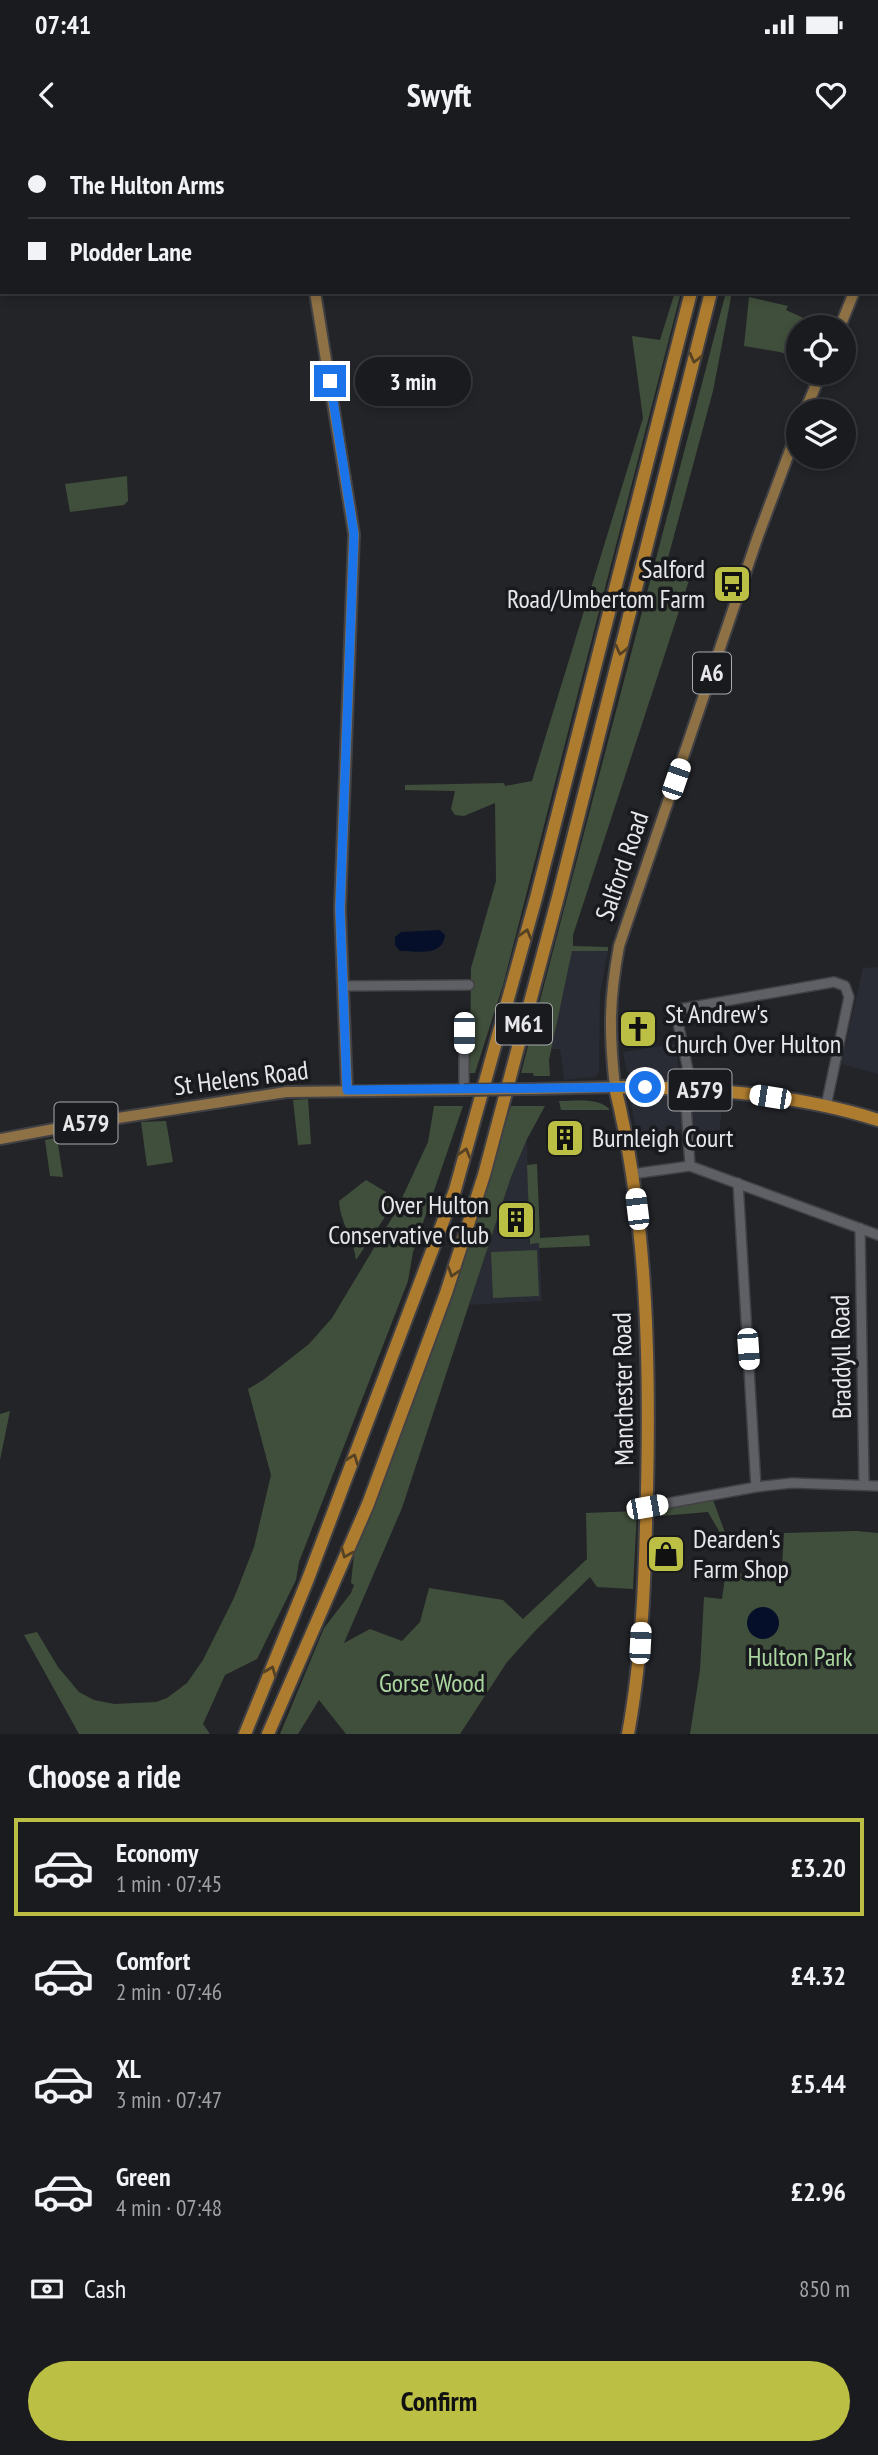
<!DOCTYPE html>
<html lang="en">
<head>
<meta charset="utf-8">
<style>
  :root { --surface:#1a1b1e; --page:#232427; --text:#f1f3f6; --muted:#9fa1a4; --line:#38393c; --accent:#bbc044 }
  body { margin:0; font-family:"PT Sans Narrow",sans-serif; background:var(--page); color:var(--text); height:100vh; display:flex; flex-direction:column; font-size:26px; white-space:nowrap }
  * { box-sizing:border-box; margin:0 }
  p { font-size:23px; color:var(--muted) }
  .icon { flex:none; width:38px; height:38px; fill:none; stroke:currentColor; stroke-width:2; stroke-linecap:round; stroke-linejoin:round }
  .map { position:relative; height:1594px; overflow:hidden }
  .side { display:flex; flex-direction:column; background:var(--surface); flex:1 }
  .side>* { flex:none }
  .top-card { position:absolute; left:0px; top:0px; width:878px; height:154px; box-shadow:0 4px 10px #0003,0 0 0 2px var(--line); display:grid; align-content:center; height:154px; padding:0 28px; background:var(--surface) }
  .tools { position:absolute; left:786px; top:175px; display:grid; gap:14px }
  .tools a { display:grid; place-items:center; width:70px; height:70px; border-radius:50%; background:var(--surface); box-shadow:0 4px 10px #0003,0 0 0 2px var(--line); font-size:35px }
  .end { position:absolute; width:32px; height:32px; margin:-16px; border:9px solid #1a73e8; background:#fff; box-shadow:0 0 0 4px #fff }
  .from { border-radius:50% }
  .bubble { position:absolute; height:49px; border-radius:24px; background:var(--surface); box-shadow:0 4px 10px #0003,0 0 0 2px var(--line); font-size:23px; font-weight:700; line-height:49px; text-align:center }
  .car { position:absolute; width:21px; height:42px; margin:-21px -10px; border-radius:9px; box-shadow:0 0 5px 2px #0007; background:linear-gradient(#fff 24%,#345 0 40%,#fff 0 76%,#345 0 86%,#fff 0) }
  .top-card b { display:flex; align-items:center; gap:24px; height:66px; font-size:26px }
  .top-card b+b { border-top:2px solid var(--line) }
  .top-card i { width:18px; height:18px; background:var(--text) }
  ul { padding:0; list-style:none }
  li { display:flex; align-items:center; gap:21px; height:98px; margin:0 14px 10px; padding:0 14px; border:4px solid transparent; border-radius:0px }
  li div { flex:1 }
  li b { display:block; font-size:26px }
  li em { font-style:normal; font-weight:700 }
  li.selected { border-color:var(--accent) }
  li>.icon { width:63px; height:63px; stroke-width:1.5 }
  h2 { padding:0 28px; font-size:32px; line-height:84px }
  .pay { display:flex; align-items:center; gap:18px; height:77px; padding:0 28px; font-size:26px }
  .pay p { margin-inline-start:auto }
  .primary-button { display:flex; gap:14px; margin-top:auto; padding:14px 28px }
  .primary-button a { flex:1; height:80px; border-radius:42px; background:var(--accent); color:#111; font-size:28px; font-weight:700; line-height:80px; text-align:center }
  .status { display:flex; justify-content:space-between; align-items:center; height:49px; padding:0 35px; background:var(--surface); direction:ltr }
  .status svg { height:19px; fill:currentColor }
  header { display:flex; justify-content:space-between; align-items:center; height:91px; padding:0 28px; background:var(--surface); font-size:32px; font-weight:700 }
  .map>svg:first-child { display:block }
  .built { fill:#292c35 }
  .green { fill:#404f3b }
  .water { fill:#050f2a }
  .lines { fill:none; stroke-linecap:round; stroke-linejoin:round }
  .minor-casing { stroke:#414145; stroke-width:12 }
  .major-casing { stroke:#414145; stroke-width:14 }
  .highway-casing { stroke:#414145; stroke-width:16 }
  .minor { stroke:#5f6065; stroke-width:9 }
  .major { stroke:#8e7144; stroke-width:10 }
  .highway { stroke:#ae7c2e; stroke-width:12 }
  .major-bridge-casing { stroke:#414145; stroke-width:14; stroke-linecap:butt }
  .major-bridge { stroke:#8e7144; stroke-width:10 }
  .oneway { stroke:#554124 }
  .route { stroke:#1a73e8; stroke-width:9 }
  .labels { text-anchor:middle; stroke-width:7; stroke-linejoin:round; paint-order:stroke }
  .shield { fill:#191a1e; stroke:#a9aaad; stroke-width:2 }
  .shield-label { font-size:24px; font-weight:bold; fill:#e7e7ea }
  .poi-label { font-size:26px; fill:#e7e7ea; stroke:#191a1e; text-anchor:start }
  .street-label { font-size:26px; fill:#e7e7ea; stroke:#191a1e }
  .park-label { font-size:26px; fill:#aad59e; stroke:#191a1e }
</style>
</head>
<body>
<div class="status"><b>07:41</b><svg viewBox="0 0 49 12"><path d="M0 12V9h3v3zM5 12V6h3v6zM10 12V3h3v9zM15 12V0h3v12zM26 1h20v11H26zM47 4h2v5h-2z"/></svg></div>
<header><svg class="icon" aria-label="back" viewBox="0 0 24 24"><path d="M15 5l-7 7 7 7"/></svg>Swyft<svg class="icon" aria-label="heart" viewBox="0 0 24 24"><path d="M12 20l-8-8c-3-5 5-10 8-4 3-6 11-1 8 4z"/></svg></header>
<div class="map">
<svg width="878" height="1594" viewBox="0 0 878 1594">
  <rect width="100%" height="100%" fill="#232428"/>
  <g class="built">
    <polygon points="572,811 608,811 600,854 599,932 596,937 564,940 560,909 551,909"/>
    <polygon points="878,827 878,934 841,924 863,828"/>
    <polygon points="675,904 681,941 640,938 627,932 623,912"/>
    <polygon points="652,956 679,957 684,989 637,996 630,959"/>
    <polygon points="690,959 722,959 719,1002 690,1000"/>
    <polygon points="527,999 529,1103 539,1103 542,1161 469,1165 511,1037"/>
  </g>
  <g class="green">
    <polygon points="302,0 454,0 453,2 303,2"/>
    <polygon points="675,152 681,152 503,845 475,933 470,933 471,828 496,741 495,663 464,676 455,675 451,669 455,651 405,650 405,645 504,643 505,646 532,641 643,278 632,196 660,200"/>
    <polygon points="726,152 732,152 713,251 668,418 694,425 573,795 573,806 608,807 608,811 572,811 549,920 550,936 534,936 533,933 521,933"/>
    <polygon points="749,157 788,166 786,170 823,187 798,187 798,218 780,212 744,206"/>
    <polygon points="127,336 128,361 124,365 70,372 65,344"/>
    <polygon points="308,959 311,1004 298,1005 293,960"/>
    <path d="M559,961C575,961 600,957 610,970H561Z"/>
    <polygon points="434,966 463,966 413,1112 408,1141 299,1422 296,1440 257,1519 225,1535 203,1584 210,1594 79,1594 24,1495 37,1492 58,1527 79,1552 94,1560 114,1564 156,1562 167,1558 187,1543 203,1520 234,1458 254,1407 271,1335 248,1249 263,1240 309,1204 332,1178 395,1073 428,1002"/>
    <polygon points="511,966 545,966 527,999 511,1037 402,1368 344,1503 370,1489 402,1501 420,1482 429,1448 503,1460 523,1479 587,1419 586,1373 637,1371 633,1449 597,1447 590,1437 535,1491 507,1522 460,1594 346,1594 319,1560 298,1594 280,1594 324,1488 351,1453 354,1445 351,1443 354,1415 429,1215"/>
    <polygon points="166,981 173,1022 147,1026 141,982"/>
    <polygon points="57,998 63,1037 50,1036 45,1000"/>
    <polygon points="537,1024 540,1098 589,1095 590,1106 539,1108 539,1103 530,1104 527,1025"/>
    <path d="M366,1040L396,1058L391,1068L356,1120C354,1100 340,1082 339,1061Z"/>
    <polygon points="537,1110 539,1156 493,1158 491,1112"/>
    <polygon points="10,1271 0,1320 0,1274"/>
    <polygon points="713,1360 727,1398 723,1398 708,1372 660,1376 660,1370"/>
    <polygon points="856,1391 878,1393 878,1594 690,1594 700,1530 704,1457 722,1459 726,1430 781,1443 784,1393"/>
  </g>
  <g class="water">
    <path d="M440,790L445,795C443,817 417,811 400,811L395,805V797L401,792Z"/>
    <circle cx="763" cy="1483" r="16"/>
  </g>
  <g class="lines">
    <defs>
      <g id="minor">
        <polyline points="343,846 469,845"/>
        <polyline points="685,949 690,1026"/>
        <polyline points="692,949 677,878 680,869 834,842 845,846 849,857 826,966"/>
        <polyline points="464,950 464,893"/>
        <polyline points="632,1034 690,1026 878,1095"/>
        <polyline points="738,1043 756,1347"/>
        <polyline points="860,1088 864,1345"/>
        <polyline points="647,1367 756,1347 792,1343 878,1346"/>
      </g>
      <g id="major">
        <polyline points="294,0 294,2"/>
        <polyline points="877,96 878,93"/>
        <polyline points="315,152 354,394 340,769 347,950"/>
        <polyline points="840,187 854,152"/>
        <polyline points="805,271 821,233"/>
        <path d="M533,949L615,947C609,893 609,860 619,806L758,396L798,289"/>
        <polyline points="0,999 86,983 286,952 464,950"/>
      </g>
      <g id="highway">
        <polyline points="730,2 730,0"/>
        <polyline points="749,2 750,0"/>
        <polyline points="245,1594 308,1439 455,1050 536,758 691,152"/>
        <polyline points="268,1594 368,1364 446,1153 484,1035 558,757 711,152"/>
        <path d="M628,1594C643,1513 645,1431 647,1350C650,1216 647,1078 615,947C703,948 794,953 878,980"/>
      </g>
    </defs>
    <use href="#minor" class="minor-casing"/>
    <use href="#major" class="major-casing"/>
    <use href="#highway" class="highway-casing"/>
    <use href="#minor" class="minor"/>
    <use href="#major" class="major"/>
    <use href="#highway" class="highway"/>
    <defs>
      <polyline id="major-bridge" points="464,950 533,949"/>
    </defs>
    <use href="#major-bridge" class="major-bridge-casing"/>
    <use href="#major-bridge" class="major-bridge"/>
  </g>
  <defs><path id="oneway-chevron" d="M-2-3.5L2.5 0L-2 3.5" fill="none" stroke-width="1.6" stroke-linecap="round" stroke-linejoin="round" transform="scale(1.75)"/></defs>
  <g class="oneway">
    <use href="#oneway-chevron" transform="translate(695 218) rotate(104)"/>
    <use href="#oneway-chevron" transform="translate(621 510) rotate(104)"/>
    <use href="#oneway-chevron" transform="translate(526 794) rotate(-74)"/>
    <use href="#oneway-chevron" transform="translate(465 1013) rotate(-74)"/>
    <use href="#oneway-chevron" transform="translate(453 1132) rotate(108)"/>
    <use href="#oneway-chevron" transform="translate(353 1319) rotate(-69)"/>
    <use href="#oneway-chevron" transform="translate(346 1413) rotate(113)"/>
    <use href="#oneway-chevron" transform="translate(271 1531) rotate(-68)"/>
  </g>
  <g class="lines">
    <polyline class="route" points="330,241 354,394 340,769 347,950 645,947"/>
  </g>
  <defs>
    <symbol id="bus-square" viewBox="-11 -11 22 22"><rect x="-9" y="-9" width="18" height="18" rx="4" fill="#bbc044" stroke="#191a1e"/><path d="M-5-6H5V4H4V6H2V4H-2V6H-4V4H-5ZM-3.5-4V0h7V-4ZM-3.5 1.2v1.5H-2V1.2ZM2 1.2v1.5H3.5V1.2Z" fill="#111"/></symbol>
    <symbol id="church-square" viewBox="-11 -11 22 22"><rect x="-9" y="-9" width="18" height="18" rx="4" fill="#bbc044" stroke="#191a1e"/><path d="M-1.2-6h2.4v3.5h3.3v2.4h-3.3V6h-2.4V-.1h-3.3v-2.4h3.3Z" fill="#111"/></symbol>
    <symbol id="building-square" viewBox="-11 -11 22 22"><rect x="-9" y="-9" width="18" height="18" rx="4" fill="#bbc044" stroke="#191a1e"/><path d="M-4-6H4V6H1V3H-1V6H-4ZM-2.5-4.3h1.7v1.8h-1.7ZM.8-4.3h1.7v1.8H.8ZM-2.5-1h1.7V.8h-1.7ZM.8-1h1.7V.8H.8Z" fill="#111"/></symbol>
    <symbol id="shop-square" viewBox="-11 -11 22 22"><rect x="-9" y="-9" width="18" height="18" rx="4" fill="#bbc044" stroke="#191a1e"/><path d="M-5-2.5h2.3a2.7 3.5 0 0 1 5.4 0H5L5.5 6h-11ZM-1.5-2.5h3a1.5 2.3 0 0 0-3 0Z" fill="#111"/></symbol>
  </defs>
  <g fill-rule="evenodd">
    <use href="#bus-square" x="710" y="422" width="44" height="44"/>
    <use href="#church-square" x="616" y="867" width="44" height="44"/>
    <use href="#building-square" x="543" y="976" width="44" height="44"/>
    <use href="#building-square" x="494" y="1058" width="44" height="44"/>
    <use href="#shop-square" x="644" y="1392" width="44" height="44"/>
  </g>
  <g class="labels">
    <g class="shield">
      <rect x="693" y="512.5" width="38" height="41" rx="5"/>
      <rect x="496" y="863.5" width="56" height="41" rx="5"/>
      <rect x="668.5" y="929.5" width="63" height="41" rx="5"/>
      <rect x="54.5" y="962.5" width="63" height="41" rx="5"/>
    </g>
    <g class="shield-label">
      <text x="712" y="541">A6</text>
      <text x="524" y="892">M61</text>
      <text x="700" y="958">A579</text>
      <text x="86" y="991">A579</text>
    </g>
    <g class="poi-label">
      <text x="705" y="438" text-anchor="end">Salford<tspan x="705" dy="30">Road/Umbertom Farm</tspan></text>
      <text x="665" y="883">St Andrew's<tspan x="665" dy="30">Church Over Hulton</tspan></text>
      <text x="592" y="1007">Burnleigh Court</text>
      <text x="489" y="1074" text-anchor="end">Over Hulton<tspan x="489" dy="30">Conservative Club</tspan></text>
      <text x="693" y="1408">Dearden's<tspan x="693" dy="30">Farm Shop</tspan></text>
    </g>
    <g class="street-label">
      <text transform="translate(622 726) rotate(-71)" y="9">Salford Road</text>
      <text transform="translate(241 938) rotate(-7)" y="9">St Helens Road</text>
      <text transform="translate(841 1217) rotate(-91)" y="9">Braddyll Road</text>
      <text transform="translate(623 1249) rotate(-91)" y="9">Manchester Road</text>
    </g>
    <g class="park-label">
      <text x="800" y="1526">Hulton Park</text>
      <text x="432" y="1552">Gorse Wood</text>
    </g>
  </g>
</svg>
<div class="tools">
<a><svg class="icon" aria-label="locate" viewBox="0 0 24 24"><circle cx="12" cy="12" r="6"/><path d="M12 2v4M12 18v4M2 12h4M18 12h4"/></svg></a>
<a><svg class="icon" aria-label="layers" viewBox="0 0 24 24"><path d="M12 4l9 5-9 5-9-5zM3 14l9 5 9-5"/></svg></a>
</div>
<i class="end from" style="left:645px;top:947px"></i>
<i class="end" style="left:330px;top:241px"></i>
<div class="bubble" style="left:355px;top:217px;width:116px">3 min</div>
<i class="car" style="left:676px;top:639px;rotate:19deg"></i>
<i class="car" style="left:464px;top:893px;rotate:180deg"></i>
<i class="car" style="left:770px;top:957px;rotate:279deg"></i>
<i class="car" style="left:637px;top:1069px;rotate:353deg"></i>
<i class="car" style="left:748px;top:1209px;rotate:176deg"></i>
<i class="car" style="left:647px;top:1367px;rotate:80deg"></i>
<i class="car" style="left:640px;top:1503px;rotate:3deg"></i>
<div class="top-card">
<b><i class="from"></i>The Hulton Arms</b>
<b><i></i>Plodder Lane</b>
</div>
</div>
<section class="side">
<h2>Choose a ride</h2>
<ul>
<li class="selected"><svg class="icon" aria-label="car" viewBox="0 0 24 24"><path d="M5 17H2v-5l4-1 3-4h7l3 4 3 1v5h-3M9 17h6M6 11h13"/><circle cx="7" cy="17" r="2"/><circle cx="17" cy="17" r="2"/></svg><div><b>Economy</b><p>1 min · 07:45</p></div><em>£3.20</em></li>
<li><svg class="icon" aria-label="car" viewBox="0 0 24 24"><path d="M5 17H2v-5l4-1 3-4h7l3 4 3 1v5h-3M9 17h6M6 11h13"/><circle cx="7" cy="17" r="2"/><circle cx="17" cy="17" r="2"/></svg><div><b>Comfort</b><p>2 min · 07:46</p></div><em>£4.32</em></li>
<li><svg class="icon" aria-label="car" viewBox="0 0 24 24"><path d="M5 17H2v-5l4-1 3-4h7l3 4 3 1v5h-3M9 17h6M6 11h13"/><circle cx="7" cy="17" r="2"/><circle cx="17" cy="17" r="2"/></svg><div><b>XL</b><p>3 min · 07:47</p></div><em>£5.44</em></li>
<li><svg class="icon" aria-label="car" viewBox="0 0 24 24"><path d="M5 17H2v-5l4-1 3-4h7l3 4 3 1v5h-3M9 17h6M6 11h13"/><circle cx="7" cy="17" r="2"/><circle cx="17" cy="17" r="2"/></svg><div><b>Green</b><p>4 min · 07:48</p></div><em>£2.96</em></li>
</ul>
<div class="pay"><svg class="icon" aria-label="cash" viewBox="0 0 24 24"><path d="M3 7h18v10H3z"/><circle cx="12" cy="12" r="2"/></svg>Cash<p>850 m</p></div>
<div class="primary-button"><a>Confirm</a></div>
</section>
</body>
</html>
